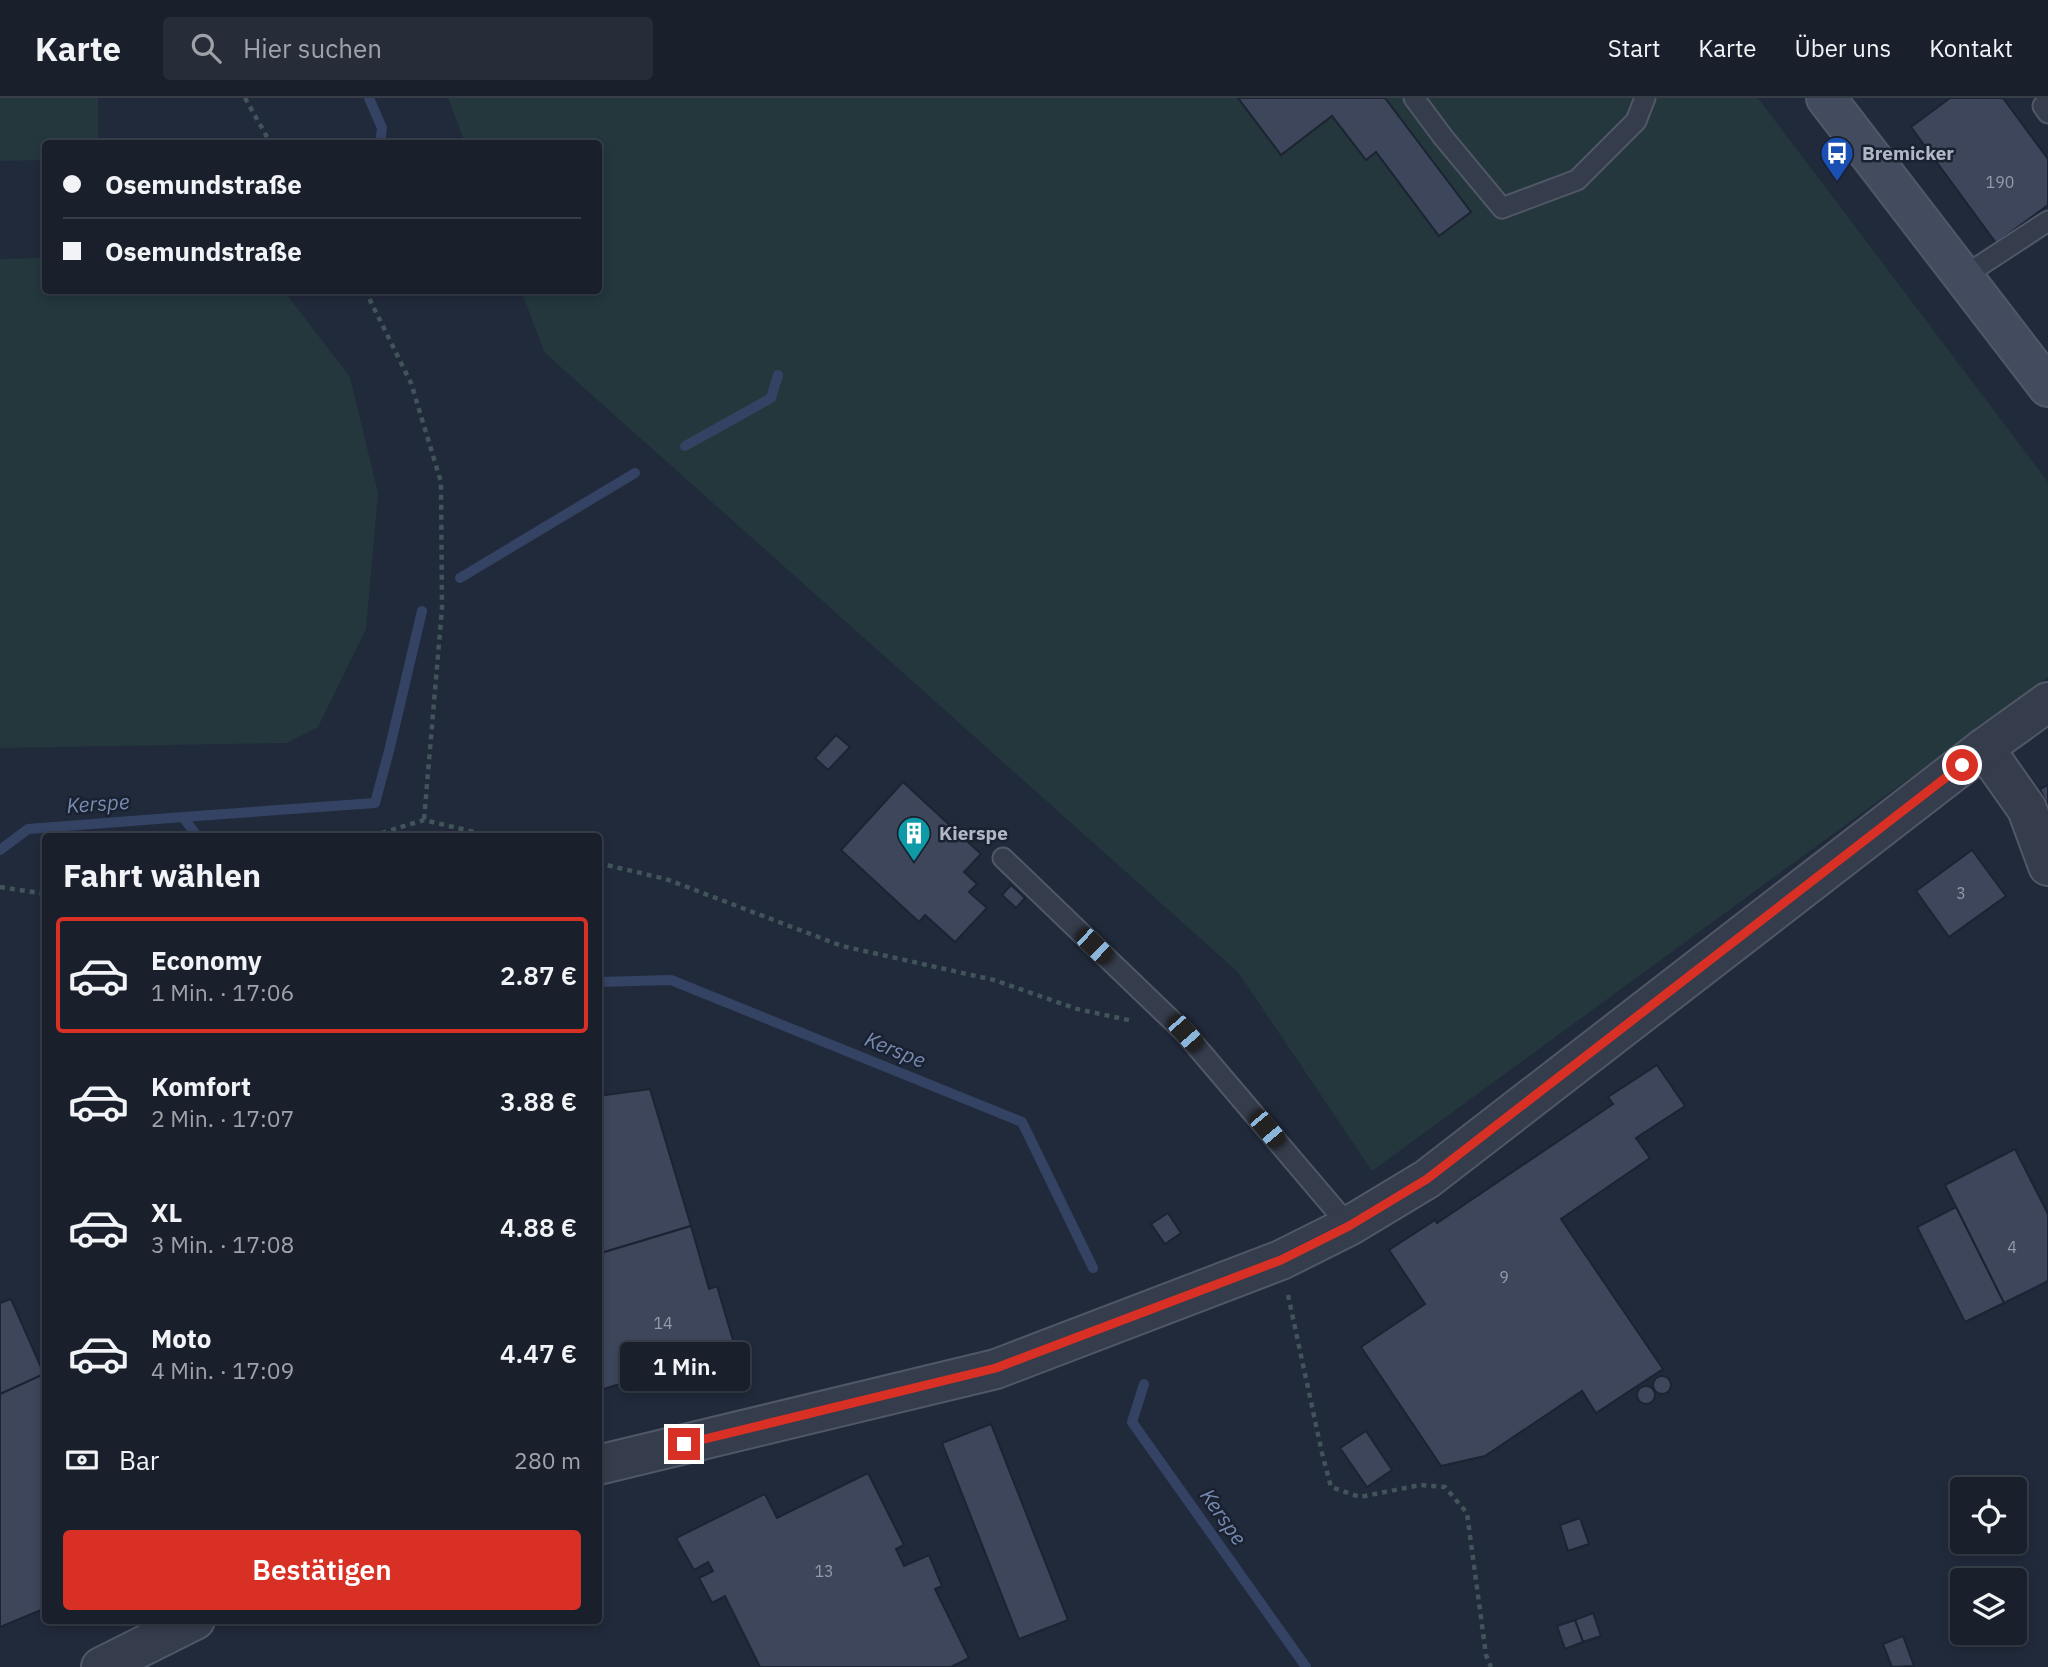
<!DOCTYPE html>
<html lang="de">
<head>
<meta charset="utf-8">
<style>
  :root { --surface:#19202c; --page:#262d38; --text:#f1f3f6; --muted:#9fa3a9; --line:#373e48; --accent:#d93025 }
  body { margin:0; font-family:"IBM Plex Sans",sans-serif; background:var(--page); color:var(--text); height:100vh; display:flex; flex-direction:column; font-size:26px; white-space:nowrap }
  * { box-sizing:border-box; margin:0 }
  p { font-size:23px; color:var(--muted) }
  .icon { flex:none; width:38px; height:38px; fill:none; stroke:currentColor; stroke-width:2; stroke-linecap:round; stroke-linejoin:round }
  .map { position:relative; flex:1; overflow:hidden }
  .sheet { position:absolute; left:42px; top:735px; width:560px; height:791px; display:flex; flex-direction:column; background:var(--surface); border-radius:7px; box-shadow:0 4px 10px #0003,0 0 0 2px var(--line) }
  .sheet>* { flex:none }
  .top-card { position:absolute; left:42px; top:42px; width:560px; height:154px; border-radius:7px; box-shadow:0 4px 10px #0003,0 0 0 2px var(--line); display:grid; align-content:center; height:154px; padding:0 21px; background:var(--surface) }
  .fabs { position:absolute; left:1950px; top:1379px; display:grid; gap:14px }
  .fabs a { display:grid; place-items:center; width:77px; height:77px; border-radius:7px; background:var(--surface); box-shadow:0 4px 10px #0003,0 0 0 2px var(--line); font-size:35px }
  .end { position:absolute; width:32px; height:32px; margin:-16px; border:9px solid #d93025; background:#fff; box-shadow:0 0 0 4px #fff }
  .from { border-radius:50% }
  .bubble { position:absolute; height:49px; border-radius:7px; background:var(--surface); box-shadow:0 4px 10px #0003,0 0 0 2px var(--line); font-size:23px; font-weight:600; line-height:49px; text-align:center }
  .car { position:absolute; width:21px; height:42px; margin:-21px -10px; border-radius:9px; box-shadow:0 0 5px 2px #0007; background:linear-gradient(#222 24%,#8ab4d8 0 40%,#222 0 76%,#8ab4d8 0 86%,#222 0) }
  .top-card b { display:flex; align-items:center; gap:24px; height:66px; font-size:26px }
  .top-card b+b { border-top:2px solid var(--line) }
  .top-card i { width:18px; height:18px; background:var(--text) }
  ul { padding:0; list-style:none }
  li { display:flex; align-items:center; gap:21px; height:116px; margin:0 14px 10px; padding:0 7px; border:4px solid transparent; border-radius:7px }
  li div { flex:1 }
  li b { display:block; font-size:26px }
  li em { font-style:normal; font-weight:600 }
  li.selected { border-color:var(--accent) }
  li>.icon { width:63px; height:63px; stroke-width:1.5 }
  h2 { padding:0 21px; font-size:32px; line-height:84px }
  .pay { display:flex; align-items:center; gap:18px; height:77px; padding:0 21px; font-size:26px }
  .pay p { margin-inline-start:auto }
  .primary-button { display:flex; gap:14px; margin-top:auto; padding:14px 21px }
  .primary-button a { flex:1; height:80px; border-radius:7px; background:var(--accent); color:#fff; font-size:28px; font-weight:600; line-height:80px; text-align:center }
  header { display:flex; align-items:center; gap:42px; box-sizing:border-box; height:98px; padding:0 35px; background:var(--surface); border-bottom:2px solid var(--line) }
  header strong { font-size:33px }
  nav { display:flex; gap:38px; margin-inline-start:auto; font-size:24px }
  .search { width:490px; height:63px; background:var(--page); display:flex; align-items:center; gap:18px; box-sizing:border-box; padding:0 24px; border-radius:7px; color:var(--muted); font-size:26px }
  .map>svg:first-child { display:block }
  .green { fill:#23373c }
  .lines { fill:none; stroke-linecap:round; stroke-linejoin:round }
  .stream { stroke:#344363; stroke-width:10 }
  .building { fill:#3d465b; stroke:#1c2332; stroke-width:2 }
  .lane-casing { stroke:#505766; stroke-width:23 }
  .street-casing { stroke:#505766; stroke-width:42 }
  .secondary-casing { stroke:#505766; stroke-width:42 }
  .path { stroke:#415459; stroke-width:4.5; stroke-dasharray:5 5; stroke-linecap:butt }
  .lane { stroke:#353c4b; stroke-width:19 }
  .street { stroke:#353c4b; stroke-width:38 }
  .secondary { stroke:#434b5e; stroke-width:38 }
  .route { stroke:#d93025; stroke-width:9 }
  .labels { text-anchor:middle; stroke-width:5; stroke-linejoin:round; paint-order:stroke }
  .number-label { font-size:16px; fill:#939bac }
  .poi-label { font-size:19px; font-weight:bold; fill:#b0b7c7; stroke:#1a2130; text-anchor:start }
  .water-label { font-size:21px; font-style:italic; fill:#778ab1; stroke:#1a2130 }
</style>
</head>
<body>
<header>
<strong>Karte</strong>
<div class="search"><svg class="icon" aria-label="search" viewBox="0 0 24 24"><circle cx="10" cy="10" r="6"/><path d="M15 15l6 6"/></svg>Hier suchen</div>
<nav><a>Start</a><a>Karte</a><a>Über uns</a><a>Kontakt</a></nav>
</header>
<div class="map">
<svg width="2048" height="1569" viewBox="0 0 2048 1569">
  <rect width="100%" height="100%" fill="#212a3b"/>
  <g class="green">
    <polygon points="0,0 98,0 98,45 46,46 45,62 0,63"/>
    <polygon points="448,0 1758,0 2048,384 2048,579 1372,1073 1238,874 545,255 521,193 598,192 598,46 465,45"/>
    <polygon points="45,160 46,192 275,192 287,197 350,279 378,395 366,531 318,629 287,645 0,650 0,161"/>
  </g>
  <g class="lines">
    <g class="stream">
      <polyline points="369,0 382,30 380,46"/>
      <polyline points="685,348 771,300 778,277"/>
      <polyline points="460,480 635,375"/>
      <polyline points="183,719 375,705 389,653 422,513"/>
      <polyline points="0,752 28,731 183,719 197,738"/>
      <polyline points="598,884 671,882 1022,1024 1093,1170"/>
      <polyline points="1144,1286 1132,1324 1306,1569"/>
    </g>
  </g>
  <g class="building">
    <polygon points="1238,0 1385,0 1471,114 1439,138 1376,54 1366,62 1332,18 1281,57"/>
    <polygon points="1950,0 2003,0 2048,61 2048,107 1996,145 1911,29"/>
    <polygon points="836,637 850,649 828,672 815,660"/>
    <polygon points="903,684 981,756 964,774 977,786 969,794 987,810 955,844 925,817 919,824 841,752"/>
    <polygon points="2048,687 2048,709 2040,691"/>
    <polygon points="1972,752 2006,798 1949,839 1916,793"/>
    <polygon points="1011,787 1025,800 1016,810 1002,797"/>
    <polygon points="1657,967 1685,1008 1636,1040 1650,1060 1561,1121 1663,1271 1596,1315 1582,1293 1485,1358 1441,1368 1361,1249 1425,1206 1389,1152 1435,1122 1437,1125 1613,1006 1608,999"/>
    <polygon points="650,991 691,1128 598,1156 598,998"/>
    <polygon points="2015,1051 2048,1116 2048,1183 2004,1205 1945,1087"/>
    <polygon points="1956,1109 2004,1205 1965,1224 1917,1129"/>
    <polygon points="1168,1115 1181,1135 1165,1146 1151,1126"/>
    <polygon points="691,1128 709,1191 717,1188 738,1259 653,1284 650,1277 600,1292 598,1286 598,1156"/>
    <polygon points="11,1201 44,1276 0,1296 0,1205"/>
    <polygon points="44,1276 46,1510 0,1529 0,1296"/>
    <circle cx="1662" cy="1287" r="9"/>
    <circle cx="1646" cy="1297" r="9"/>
    <polygon points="991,1326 1068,1522 1019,1541 942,1345"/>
    <polygon points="1366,1333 1392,1372 1367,1389 1340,1350"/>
    <polygon points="868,1375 904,1447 896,1451 904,1468 929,1457 942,1488 935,1491 969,1560 951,1569 760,1569 725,1498 712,1505 699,1480 713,1473 708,1464 694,1472 676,1440 765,1396 777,1420"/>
    <polygon points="1580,1420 1589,1446 1568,1453 1560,1427"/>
    <polygon points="1593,1515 1601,1538 1583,1544 1575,1522"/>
    <polygon points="1575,1522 1583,1544 1565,1551 1557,1528"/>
    <polygon points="1903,1538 1914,1568 1892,1569 1883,1546"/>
  </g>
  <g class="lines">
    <defs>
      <g id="lane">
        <polyline points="1414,0 1443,39 1502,110 1577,82 1636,23 1645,0"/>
        <polyline points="2043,8 2048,15"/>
        <polyline points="1964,178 2048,123"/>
        <polyline points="1003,760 1185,935 1349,1128"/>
      </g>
      <g id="street">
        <polyline points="1984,650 2027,711 2048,768"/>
        <polyline points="598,1367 996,1271 1281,1162 1349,1128 1427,1081 1984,650 2048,604"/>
        <polyline points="101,1569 195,1522"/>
      </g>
      <polyline id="secondary" points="1826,0 2048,289"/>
    </defs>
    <use href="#lane" class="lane-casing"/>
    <use href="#street" class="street-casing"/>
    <use href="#secondary" class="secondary-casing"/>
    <g class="path">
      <polyline points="245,0 271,46"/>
      <polyline points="365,192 411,285 441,384 442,510 424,722"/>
      <polyline points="372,738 424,722 491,738"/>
      <polyline points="598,765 666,781 842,848 994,882 1077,911 1133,923"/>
      <polyline points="0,789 46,796"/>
      <polyline points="1288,1197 1322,1355 1331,1389 1360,1399 1420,1387 1445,1389 1467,1415 1486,1557 1491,1569"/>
    </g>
    <use href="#lane" class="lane"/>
    <use href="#street" class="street"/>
    <use href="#secondary" class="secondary"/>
  </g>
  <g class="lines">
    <polyline class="route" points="684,1346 996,1270 1281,1162 1349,1128 1427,1081 1962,667"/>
  </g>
  <defs>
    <symbol id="bus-pin" viewBox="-11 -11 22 30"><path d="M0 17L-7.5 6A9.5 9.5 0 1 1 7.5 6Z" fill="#1a4fb4" stroke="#1a2130"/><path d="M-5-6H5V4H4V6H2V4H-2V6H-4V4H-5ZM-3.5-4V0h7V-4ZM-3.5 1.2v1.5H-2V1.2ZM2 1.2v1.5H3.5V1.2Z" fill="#fff"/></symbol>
    <symbol id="building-pin" viewBox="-11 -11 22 30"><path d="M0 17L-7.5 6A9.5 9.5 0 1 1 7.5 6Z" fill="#0f9aa8" stroke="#1a2130"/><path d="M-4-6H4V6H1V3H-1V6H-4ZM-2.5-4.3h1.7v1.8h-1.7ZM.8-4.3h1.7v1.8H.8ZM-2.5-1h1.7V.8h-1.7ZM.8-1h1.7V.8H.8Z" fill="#fff"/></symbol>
  </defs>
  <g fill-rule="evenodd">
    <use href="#bus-pin" x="1818" y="36" width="38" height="52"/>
    <use href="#building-pin" x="895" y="716" width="38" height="52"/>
  </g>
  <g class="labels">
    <g class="number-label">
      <text x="2000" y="90">190</text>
      <text x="1961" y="801">3</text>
      <text x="2012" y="1155">4</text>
      <text x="1504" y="1185">9</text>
      <text x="663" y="1231">14</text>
      <text x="824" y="1479">13</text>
    </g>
    <g class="poi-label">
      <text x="1862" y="62">Bremicker</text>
      <text x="939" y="742">Kierspe</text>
    </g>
    <g class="water-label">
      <text transform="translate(98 706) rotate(-4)" y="7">Kerspe</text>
      <text transform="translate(895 952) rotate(22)" y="7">Kerspe</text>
      <text transform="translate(1223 1419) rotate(55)" y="7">Kerspe</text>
    </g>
  </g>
</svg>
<div class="fabs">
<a><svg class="icon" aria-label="locate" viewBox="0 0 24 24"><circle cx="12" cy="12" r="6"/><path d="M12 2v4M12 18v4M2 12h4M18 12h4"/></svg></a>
<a><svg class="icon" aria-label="layers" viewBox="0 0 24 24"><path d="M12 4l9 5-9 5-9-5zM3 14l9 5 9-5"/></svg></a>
</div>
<i class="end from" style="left:1962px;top:667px"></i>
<i class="end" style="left:684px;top:1346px"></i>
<div class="bubble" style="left:620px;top:1244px;width:130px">1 Min.</div>
<i class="car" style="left:1094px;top:848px;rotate:134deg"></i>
<i class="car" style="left:1185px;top:935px;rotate:139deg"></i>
<i class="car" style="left:1267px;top:1031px;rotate:140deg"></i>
<div class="top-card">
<b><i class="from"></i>Osemundstraße</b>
<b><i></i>Osemundstraße</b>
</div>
<section class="sheet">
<h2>Fahrt wählen</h2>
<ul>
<li class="selected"><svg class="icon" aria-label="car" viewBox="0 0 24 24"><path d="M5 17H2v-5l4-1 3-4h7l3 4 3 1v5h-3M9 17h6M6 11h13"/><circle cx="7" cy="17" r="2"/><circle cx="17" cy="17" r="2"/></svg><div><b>Economy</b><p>1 Min. · 17:06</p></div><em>2.87 €</em></li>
<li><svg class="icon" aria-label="car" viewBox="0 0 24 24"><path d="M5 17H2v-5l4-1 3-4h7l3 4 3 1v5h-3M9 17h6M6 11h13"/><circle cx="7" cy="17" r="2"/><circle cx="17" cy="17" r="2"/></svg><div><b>Komfort</b><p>2 Min. · 17:07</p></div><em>3.88 €</em></li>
<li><svg class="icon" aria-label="car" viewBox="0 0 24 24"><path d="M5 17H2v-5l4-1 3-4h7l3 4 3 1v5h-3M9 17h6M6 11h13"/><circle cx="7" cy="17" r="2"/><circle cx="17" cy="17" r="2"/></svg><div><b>XL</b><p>3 Min. · 17:08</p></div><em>4.88 €</em></li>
<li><svg class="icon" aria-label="car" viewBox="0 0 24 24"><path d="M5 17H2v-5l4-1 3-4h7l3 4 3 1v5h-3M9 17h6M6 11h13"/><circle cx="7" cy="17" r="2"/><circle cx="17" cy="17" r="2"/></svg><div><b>Moto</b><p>4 Min. · 17:09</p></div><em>4.47 €</em></li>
</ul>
<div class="pay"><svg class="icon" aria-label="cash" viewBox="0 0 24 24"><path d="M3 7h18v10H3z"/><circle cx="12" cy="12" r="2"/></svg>Bar<p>280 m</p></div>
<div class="primary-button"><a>Bestätigen</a></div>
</section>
</div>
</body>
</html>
